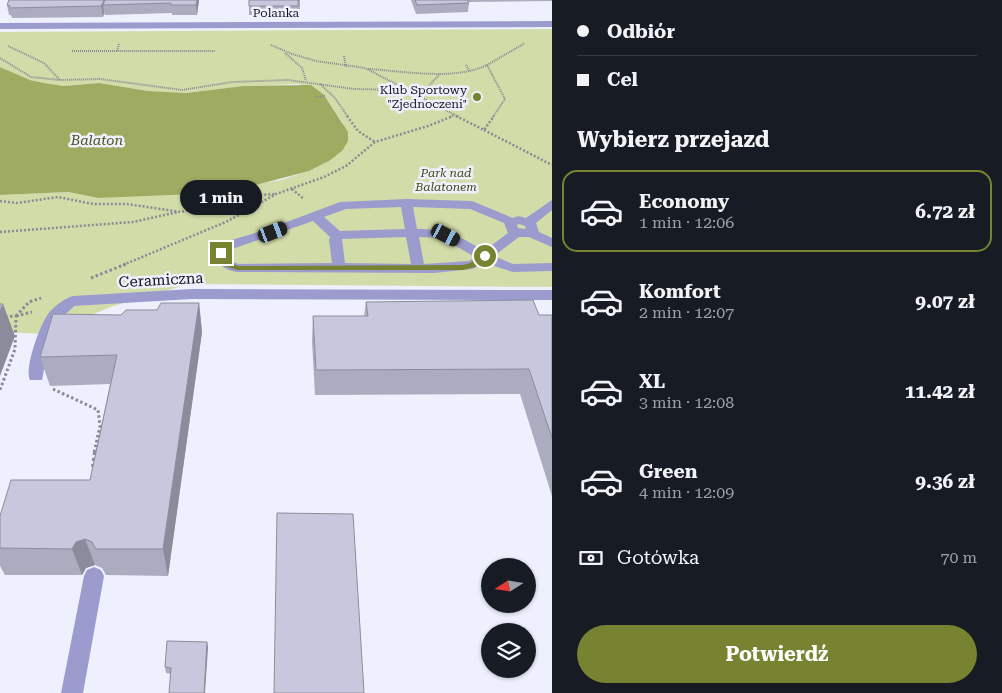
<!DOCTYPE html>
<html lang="pl">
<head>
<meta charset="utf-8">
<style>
  :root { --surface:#171b24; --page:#242831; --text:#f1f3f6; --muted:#9ea1a6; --line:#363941; --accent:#778330 }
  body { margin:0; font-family:"Roboto Serif",serif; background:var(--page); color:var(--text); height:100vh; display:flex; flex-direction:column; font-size:19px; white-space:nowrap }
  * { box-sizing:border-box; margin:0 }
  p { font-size:16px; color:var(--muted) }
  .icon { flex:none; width:28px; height:28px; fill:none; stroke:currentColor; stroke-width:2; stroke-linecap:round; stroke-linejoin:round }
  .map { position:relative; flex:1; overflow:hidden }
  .details { display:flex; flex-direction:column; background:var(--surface); width:450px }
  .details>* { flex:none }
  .hud { display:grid; align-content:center; height:110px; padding:0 25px; background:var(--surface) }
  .needle { width:32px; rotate:258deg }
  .tools { position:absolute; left:481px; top:558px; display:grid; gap:10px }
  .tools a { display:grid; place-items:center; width:55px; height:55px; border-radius:50%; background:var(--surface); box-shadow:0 1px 4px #0004; font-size:25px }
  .end { position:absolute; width:22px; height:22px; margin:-11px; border:6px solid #778330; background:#fff; box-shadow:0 0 0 2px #fff }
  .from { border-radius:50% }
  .bubble { position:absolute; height:35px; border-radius:18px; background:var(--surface); box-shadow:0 1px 4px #0004; font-size:16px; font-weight:700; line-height:35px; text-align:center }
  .car { position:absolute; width:15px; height:30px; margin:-15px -8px; border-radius:6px; box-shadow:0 0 4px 1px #0007; background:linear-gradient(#222 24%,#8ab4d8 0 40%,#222 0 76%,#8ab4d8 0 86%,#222 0) }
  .hud b { display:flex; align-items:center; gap:18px; height:48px; font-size:19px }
  .hud b+b { border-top:1px solid var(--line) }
  .hud i { width:12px; height:12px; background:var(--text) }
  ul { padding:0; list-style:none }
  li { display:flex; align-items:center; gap:15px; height:82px; margin:0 10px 8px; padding:0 15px; border:2px solid transparent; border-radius:15px }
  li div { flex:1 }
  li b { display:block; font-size:19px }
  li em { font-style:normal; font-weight:700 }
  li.selected { border-color:var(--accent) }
  li>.icon { width:45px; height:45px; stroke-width:1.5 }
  h2 { padding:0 25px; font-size:22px; line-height:60px }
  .pay { display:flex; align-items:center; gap:12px; height:55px; padding:0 25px; font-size:19px }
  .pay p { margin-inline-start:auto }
  .primary-button { display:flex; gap:10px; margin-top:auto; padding:10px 25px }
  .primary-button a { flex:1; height:58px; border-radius:30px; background:var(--accent); color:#fff; font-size:20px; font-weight:700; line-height:58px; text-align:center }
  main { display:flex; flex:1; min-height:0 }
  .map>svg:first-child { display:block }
  .green { fill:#d2dca9 }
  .water { fill:#9fab60 }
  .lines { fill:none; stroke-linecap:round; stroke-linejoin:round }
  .path-far3 { stroke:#898a95; stroke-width:2; stroke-dasharray:1 1; stroke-linecap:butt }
  .path-far2 { stroke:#898a95; stroke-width:2.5; stroke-dasharray:2 2; stroke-linecap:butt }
  .path-far1 { stroke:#898a95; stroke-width:3; stroke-dasharray:2.5 2.5; stroke-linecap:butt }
  .path { stroke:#898a95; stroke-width:4; stroke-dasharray:3 3; stroke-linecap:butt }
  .lane { fill:#9b9ccd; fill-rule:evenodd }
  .street { fill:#9b9ccd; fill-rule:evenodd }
  .wall { fill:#abacbf }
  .shaded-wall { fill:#8b8c9b }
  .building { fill:#c7c8de; stroke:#8b8c9b }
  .route { fill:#778330 }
  .poi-dot { fill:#778330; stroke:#eff0fe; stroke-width:2 }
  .labels { text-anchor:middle; stroke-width:5; stroke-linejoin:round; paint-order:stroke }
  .far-street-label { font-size:12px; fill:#13131b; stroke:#eff0fe }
  .far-poi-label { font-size:12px; fill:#13131b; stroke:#eff0fe; text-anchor:end }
  .far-park-label { font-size:12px; font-style:italic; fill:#434b13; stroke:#eff0fe }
  .far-water-label { font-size:14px; font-style:italic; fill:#49511a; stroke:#eff0fe }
  .street-label { font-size:15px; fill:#13131b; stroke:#eff0fe }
</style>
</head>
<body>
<main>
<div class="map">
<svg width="552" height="693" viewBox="0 0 552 693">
  <rect width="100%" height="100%" fill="#eff0fe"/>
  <polygon class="green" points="552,29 552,287 190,284 113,306 46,334 0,332 0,195 68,192 98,198 225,190 281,180 309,171 329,161 343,123 324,95 298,84 243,86 186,93 148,91 99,83 64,86 44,83 30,80 0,67 0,32"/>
  <polygon class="water" points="0,67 30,80 44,83 64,86 99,83 148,91 186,93 243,86 311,85 324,95 348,132 348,141 342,151 329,161 309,171 252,186 193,194 98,198 68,192 0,195"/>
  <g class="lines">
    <g class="path-far3">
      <polyline points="119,44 117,51 215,51"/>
      <polyline points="271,45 292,54 316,61 365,68 459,117"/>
      <polyline points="8,46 44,63 60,80 100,79 182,90 232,82 288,80 354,89 406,90"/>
      <polyline points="72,51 117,51"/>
      <polyline points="285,53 302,68 306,81"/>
      <polyline points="344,56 346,67"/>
      <polyline points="0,58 31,77 60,80"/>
      <polyline points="466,65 470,72"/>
      <path d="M368,69C404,71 454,81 487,65"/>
      <polyline points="320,84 335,98 348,117"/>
      <polyline points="419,96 440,74"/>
      <polyline points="316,97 325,96"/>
      <polyline points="450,117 454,115"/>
      <polyline points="493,117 505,99 487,65 525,43"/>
    </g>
    <g class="path-far2">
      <polyline points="347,116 358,131 375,142"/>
      <polyline points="456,116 484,130 494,116"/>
      <polyline points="484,130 552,165"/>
      <polyline points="292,189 304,199"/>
      <polyline points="0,201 17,203 58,197 93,204 127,204 181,212 259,195 275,194"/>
      <polyline points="0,232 133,222 178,212"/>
      <polyline points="123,265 228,221 276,194 324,177 346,166 375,142 428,126 453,116"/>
    </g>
    <g class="path-far1">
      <polyline points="91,278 126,264"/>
      <polyline points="16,316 29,302 41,298"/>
      <polyline points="16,316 32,312"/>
      <polyline points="0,317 16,316 15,349 0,390"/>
      <polyline points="53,389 98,410 100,426 94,453"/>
    </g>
    <polyline class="path" points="93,467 95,452"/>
    <g class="lane">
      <path d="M406,199L472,201L513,218L518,216L526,218L552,200V210L536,223L539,232L552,238V247L529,237H519L494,256L513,264L552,263V271L513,272L485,263L472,269L434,273L237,272C224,269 218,266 214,253L225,242L268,229L340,202ZM401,207L405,229L340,231L324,217L346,209ZM413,207L470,209L504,223L508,233L484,251C460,236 446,229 417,229ZM313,221L330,237L329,240L332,263L238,264L230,260L228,254L235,248ZM519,224L525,226L526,229L518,228L517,225ZM406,237L411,264L345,263L342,239ZM419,237L442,238L475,257L469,261L424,264Z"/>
      <path d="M73,296L80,301L60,319L48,350L42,380H30C24,368 40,325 48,314C53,307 65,298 73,296Z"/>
    </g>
    <g class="street">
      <polygon points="552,21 552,27 0,29 0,23"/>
      <polygon points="192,289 552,290 552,300 192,299 73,306 66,301 73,296"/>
      <polygon points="94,567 101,570 104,576 83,693 61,693 84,576 87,570"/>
    </g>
  </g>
  <g class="wall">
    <polygon points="9,0 199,0 197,15 172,15 172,13 105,15 104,13 103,17 12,18 11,15 9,15 7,5"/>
    <polygon points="249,0 300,0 300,9 298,9 298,15 249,15"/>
    <polygon points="411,0 552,0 552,1 468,2 469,3 468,12 416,14"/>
    <polygon points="366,302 539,315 552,315 552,496 520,394 315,395 312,341 313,316 364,316"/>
    <polygon points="199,303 202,332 168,576 106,575 102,568 95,565 86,568 82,575 5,575 0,566 0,516 90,480 110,384 50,386 40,357 121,315"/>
    <polygon points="207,642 208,648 171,674 166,673 165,667"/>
  </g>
  <g class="shaded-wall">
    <polygon points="104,0 103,5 104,13 103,17 101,6"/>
    <polygon points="197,0 199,0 197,15 196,5"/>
    <polygon points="199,303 202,332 168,576 163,549"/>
    <polygon points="3,304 15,336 0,376 0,312"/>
    <polygon points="85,539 95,565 86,568 82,575 72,549 76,542"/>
    <polygon points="207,642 208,648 205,693 204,693"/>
  </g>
  <g class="building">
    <polygon points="9,0 104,0 101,6 9,8 10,6 7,5"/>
    <polygon points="105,0 197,0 196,5 171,5 171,3 103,5"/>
    <polygon points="249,0 300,0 298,0 298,6 249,6"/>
    <polygon points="415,0 467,0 469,3 417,5"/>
    <polygon points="533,300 539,315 552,315 552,438 529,369 316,370 313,316 368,316 366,302"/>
    <polygon points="161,303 199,303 163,549 96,549 92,542 85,539 76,542 72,549 0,548 0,516 11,480 90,480 117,355 40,357 53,314 121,315 126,310 157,310"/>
    <polygon points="0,304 3,304 0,312"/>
    <polygon points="277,513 353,514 364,693 274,693"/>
    <polygon points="167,641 207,642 204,693 169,693 171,668 165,667"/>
  </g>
  <polygon class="route" points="221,251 224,253 227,261 238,266 463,265 470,263 482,254 489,256 475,267 463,270 237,270 222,265 217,253"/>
  <circle class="poi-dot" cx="477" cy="97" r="5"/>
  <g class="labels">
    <g class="far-street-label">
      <text x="276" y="17">Polanka</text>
    </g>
    <g class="far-poi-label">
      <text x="467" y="94">Klub Sportowy<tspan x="467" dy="14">"Zjednoczeni"</tspan></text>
    </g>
    <g class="far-park-label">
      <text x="446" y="177">Park nad<tspan x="446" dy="14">Balatonem</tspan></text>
    </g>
    <g class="far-water-label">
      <text x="97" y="145">Balaton</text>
    </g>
    <g class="street-label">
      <text transform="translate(161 280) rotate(-3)" y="5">Ceramiczna</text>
    </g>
  </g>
</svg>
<div class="tools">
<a><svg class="needle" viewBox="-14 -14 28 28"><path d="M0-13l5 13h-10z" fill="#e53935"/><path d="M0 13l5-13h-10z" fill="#9ea1a6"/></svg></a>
<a><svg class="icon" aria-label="layers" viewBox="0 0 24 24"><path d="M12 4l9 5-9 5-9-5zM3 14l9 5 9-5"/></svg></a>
</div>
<i class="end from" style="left:485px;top:256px"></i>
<i class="end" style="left:221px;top:253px"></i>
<div class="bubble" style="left:180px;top:180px;width:82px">1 min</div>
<i class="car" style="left:273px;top:232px;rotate:69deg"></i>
<i class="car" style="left:446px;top:235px;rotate:117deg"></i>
</div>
<section class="details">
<div class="hud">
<b><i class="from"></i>Odbiór</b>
<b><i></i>Cel</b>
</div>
<h2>Wybierz przejazd</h2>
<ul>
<li class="selected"><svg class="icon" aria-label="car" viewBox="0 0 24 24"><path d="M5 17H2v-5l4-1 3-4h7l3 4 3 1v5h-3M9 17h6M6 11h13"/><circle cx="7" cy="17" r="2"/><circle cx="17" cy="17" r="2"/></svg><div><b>Economy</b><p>1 min · 12:06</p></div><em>6.72 zł</em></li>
<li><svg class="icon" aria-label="car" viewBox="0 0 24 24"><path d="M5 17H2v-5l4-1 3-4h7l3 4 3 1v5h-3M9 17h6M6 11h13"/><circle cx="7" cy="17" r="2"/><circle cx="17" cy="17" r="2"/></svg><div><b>Komfort</b><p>2 min · 12:07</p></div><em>9.07 zł</em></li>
<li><svg class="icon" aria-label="car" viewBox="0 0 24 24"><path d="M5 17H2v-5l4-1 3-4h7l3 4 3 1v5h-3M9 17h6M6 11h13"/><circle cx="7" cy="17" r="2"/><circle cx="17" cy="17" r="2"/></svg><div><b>XL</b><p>3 min · 12:08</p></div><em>11.42 zł</em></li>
<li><svg class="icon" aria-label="car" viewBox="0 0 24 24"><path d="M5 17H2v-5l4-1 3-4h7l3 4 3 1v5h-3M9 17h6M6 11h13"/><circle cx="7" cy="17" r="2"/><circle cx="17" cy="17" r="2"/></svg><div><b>Green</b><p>4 min · 12:09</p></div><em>9.36 zł</em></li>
</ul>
<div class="pay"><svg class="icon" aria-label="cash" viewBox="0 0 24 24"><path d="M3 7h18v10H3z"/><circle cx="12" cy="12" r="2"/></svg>Gotówka<p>70 m</p></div>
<div class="primary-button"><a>Potwierdź</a></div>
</section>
</main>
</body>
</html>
